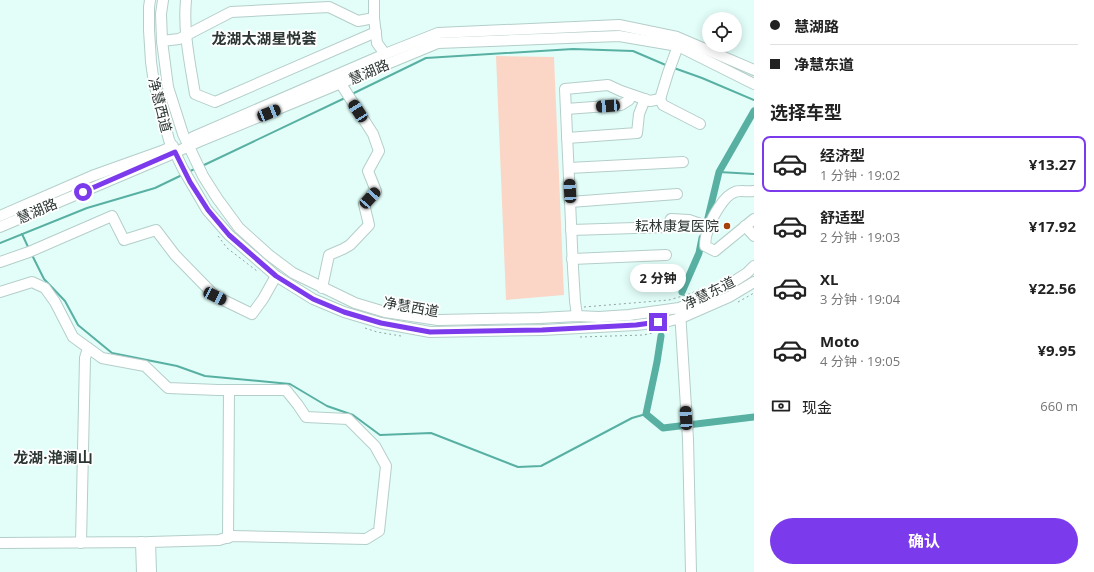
<!DOCTYPE html>
<html lang="zh">
<head>
<meta charset="utf-8">
<style>
  :root { --surface:#fff; --page:#f2f2f2; --text:#222; --muted:#767676; --line:#e0e0e0; --accent:#7c3aed }
  body { margin:0; font-family:"Open Sans","Noto Sans SC",sans-serif; background:var(--page); color:var(--text); height:100vh; display:flex; flex-direction:column; font-size:15px; white-space:nowrap }
  * { box-sizing:border-box; margin:0 }
  p { font-size:13px; color:var(--muted) }
  .icon { flex:none; width:22px; height:22px; fill:none; stroke:currentColor; stroke-width:2; stroke-linecap:round; stroke-linejoin:round }
  .map { position:relative; flex:1; overflow:hidden }
  .panel { display:flex; flex-direction:column; background:var(--surface); width:340px }
  .panel>* { flex:none }
  .hud { display:grid; align-content:center; height:88px; padding:0 16px; background:var(--surface) }
  .fabs { position:absolute; left:702px; top:12px; display:grid; gap:8px }
  .fabs a { display:grid; place-items:center; width:40px; height:40px; border-radius:50%; background:var(--surface); box-shadow:0 2px 10px #0003; font-size:20px }
  .end { position:absolute; width:18px; height:18px; margin:-9px; border:5px solid #7c3aed; background:#fff; box-shadow:0 0 0 2px #fff }
  .from { border-radius:50% }
  .bubble { position:absolute; height:28px; border-radius:14px; background:var(--surface); box-shadow:0 2px 10px #0003; font-size:13px; font-weight:700; line-height:28px; text-align:center }
  .car { position:absolute; width:12px; height:24px; margin:-12px -6px; border-radius:5px; box-shadow:0 0 3px 1px #0007; background:linear-gradient(#222 24%,#8ab4d8 0 40%,#222 0 76%,#8ab4d8 0 86%,#222 0) }
  .hud b { display:flex; align-items:center; gap:14px; height:38px; font-size:15px }
  .hud b+b { border-top:1px solid var(--line) }
  .hud i { width:10px; height:10px; background:var(--text) }
  ul { padding:0; list-style:none }
  li { display:flex; align-items:center; gap:12px; height:56px; margin:0 8px 6px; padding:0 8px; border:2px solid transparent; border-radius:8px }
  li div { flex:1 }
  li b { display:block; font-size:15px }
  li em { font-style:normal; font-weight:700 }
  li.current { border-color:var(--accent) }
  li>.icon { width:36px; height:36px; stroke-width:1.5 }
  h2 { padding:0 16px; font-size:18px; line-height:48px }
  .pay { display:flex; align-items:center; gap:10px; height:44px; padding:0 16px; font-size:15px }
  .pay p { margin-inline-start:auto }
  .cta { display:flex; gap:8px; margin-top:auto; padding:8px 16px }
  .cta a { flex:1; height:46px; border-radius:24px; background:var(--accent); color:#fff; font-size:16px; font-weight:700; line-height:46px; text-align:center }
  main { display:flex; flex:1; min-height:0 }
  .map>svg:first-child { display:block }
  .green { fill:#fbd6c7 }
  .lines { fill:none; stroke-linecap:round; stroke-linejoin:round }
  .stream { stroke:#58b0a3; stroke-width:2 }
  .canal { stroke:#58b0a3; stroke-width:7 }
  .minor-casing { stroke:#b4cec9; stroke-width:12 }
  .path { stroke:#91a5a1; stroke-width:1; stroke-dasharray:2 3; stroke-linecap:butt }
  .minor { stroke:#fff; stroke-width:10 }
  .route { stroke:#7c3aed; stroke-width:5 }
  .poi-dot { fill:#a44107; stroke:#fff; stroke-width:1.5 }
  .labels { text-anchor:middle; stroke-width:3.5; stroke-linejoin:round; paint-order:stroke }
  .street-label { font-size:14px; fill:#2c3634; stroke:#fff }
  .poi-label { font-size:14px; fill:#2c3634; stroke:#fff; text-anchor:end }
  .neighbourhood-label { font-size:15px; font-weight:bold; fill:#2c3634; stroke:#fff }
</style>
</head>
<body>
<main>
<div class="map">
<svg width="754" height="572" viewBox="0 0 754 572">
  <rect width="100%" height="100%" fill="#e3fef9"/>
  <polygon class="green" points="496,56 554,57 564,295 506,300"/>
  <g class="lines">
    <g class="stream">
      <polyline points="674,68 702,78 754,100"/>
      <polyline points="352,94 426,58 573,49 633,51 668,66"/>
      <polyline points="202,166 347,97"/>
      <polyline points="188,172 197,168"/>
      <polyline points="719,172 754,174"/>
      <polyline points="22,234 29,249"/>
      <polyline points="0,243 87,208 155,188 182,175"/>
      <polyline points="32,255 44,279 65,301 78,325 112,353 177,366 205,376 290,384 327,406 353,415 380,435 431,433 518,467 541,466 632,418 646,414"/>
    </g>
    <g class="canal">
      <polyline points="706,226 719,172 754,111"/>
      <polyline points="682,292 699,253 702,238"/>
      <polyline points="661,336 657,362 646,414 663,428 754,417"/>
    </g>
    <defs>
      <g id="minor">
        <polyline points="150,0 149,7 149,30 151,62 154,83 169,140 183,169 207,210 229,235 276,276 313,299 344,312 381,323 430,332 542,330 636,325 669,321 681,318 729,297 754,282"/>
        <polyline points="163,0 161,14 162,41 168,87 183,134 203,176 217,198 239,228 269,255 293,273 355,303 385,312 438,320 540,318 577,316 599,317 629,315 679,308 690,304 722,289 747,273 754,266"/>
        <path d="M186,0C183,32 190,63 195,94L215,102L376,32"/>
        <polyline points="374,0 374,18"/>
        <polyline points="162,41 179,39 231,12 329,7 358,21 374,18 377,43 385,54"/>
        <polyline points="660,99 663,105 700,124"/>
        <polyline points="566,109 621,105 629,100 632,95"/>
        <polyline points="193,137 385,54 438,33 619,25 677,37 754,70"/>
        <polyline points="567,138 637,133 639,114 645,99"/>
        <polyline points="569,168 683,162"/>
        <path d="M754,191C749,192 739,190 735,192C724,195 712,218 709,227C706,234 705,240 705,246L715,251L754,219"/>
        <polyline points="570,202 677,194"/>
        <polyline points="0,216 92,176 162,151 173,146"/>
        <polyline points="745,226 754,236"/>
        <polyline points="0,227 165,157 198,142 438,43 619,36 678,46 754,84"/>
        <polyline points="571,230 667,227 671,219 689,220 709,227"/>
        <polyline points="572,259 666,255"/>
        <polyline points="0,262 29,252 112,216 124,240 156,230 175,255 215,296 252,314 263,299 276,276"/>
        <polyline points="322,288 329,255 343,249 350,245 369,225 364,204 376,191 368,171 379,151 373,134 341,84"/>
        <polyline points="0,292 32,282 45,288 55,302 73,337 102,358 145,366 168,388 218,390 286,390 298,405 306,417 348,419 375,446 386,466 379,531 366,539 232,536 219,540 150,542 0,543"/>
        <polyline points="680,311 688,439 691,572"/>
        <polyline points="577,316 575,301 573,268 565,89 608,85 621,91 650,101 660,99 668,73 678,46"/>
        <polyline points="228,538 229,390"/>
        <polyline points="141,542 142,572"/>
        <polyline points="150,542 151,572"/>
        <polyline points="81,543 85,358 88,348"/>
      </g>
    </defs>
    <use href="#minor" class="minor-casing"/>
    <g class="path">
      <polyline points="218,236 227,248 257,271"/>
      <polyline points="738,302 754,293"/>
      <polyline points="584,307 669,300 689,294 701,289"/>
      <polyline points="365,328 377,332 401,336"/>
      <polyline points="580,337 644,335 660,331"/>
    </g>
    <use href="#minor" class="minor"/>
  </g>
  <g class="lines">
    <polyline class="route" points="83,192 175,152 190,182 208,210 229,235 276,276 313,299 344,312 381,323 430,332 542,330 636,325 658,322"/>
  </g>
  <circle class="poi-dot" cx="727" cy="226" r="4"/>
  <g class="labels">
    <g class="street-label">
      <text transform="translate(369 72) rotate(-23)" y="5">慧湖路</text>
      <text transform="translate(160 105) rotate(76)" y="5">净慧西道</text>
      <text transform="translate(37 211) rotate(-23)" y="5">慧湖路</text>
      <text transform="translate(709 293) rotate(-26)" y="5">净慧东道</text>
      <text transform="translate(411 307) rotate(10)" y="5">净慧西道</text>
    </g>
    <g class="poi-label">
      <text x="719" y="231">耘林康复医院</text>
    </g>
    <g class="neighbourhood-label">
      <text x="264" y="44">龙湖太湖星悦荟</text>
      <text x="53" y="463">龙湖·滟澜山</text>
    </g>
  </g>
</svg>
<div class="fabs">
<a><svg class="icon" aria-label="locate" viewBox="0 0 24 24"><circle cx="12" cy="12" r="6"/><path d="M12 2v4M12 18v4M2 12h4M18 12h4"/></svg></a>
</div>
<i class="end from" style="left:83px;top:192px"></i>
<i class="end" style="left:658px;top:322px"></i>
<div class="bubble" style="left:630px;top:264px;width:56px">2 分钟</div>
<i class="car" style="left:608px;top:106px;rotate:266deg"></i>
<i class="car" style="left:358px;top:111px;rotate:327deg"></i>
<i class="car" style="left:269px;top:113px;rotate:68deg"></i>
<i class="car" style="left:570px;top:191px;rotate:357deg"></i>
<i class="car" style="left:370px;top:198px;rotate:42deg"></i>
<i class="car" style="left:215px;top:296px;rotate:116deg"></i>
<i class="car" style="left:686px;top:418px;rotate:357deg"></i>
</div>
<section class="panel">
<div class="hud">
<b><i class="from"></i>慧湖路</b>
<b><i></i>净慧东道</b>
</div>
<h2>选择车型</h2>
<ul>
<li class="current"><svg class="icon" aria-label="car" viewBox="0 0 24 24"><path d="M5 17H2v-5l4-1 3-4h7l3 4 3 1v5h-3M9 17h6M6 11h13"/><circle cx="7" cy="17" r="2"/><circle cx="17" cy="17" r="2"/></svg><div><b>经济型</b><p>1 分钟 · 19:02</p></div><em>¥13.27</em></li>
<li><svg class="icon" aria-label="car" viewBox="0 0 24 24"><path d="M5 17H2v-5l4-1 3-4h7l3 4 3 1v5h-3M9 17h6M6 11h13"/><circle cx="7" cy="17" r="2"/><circle cx="17" cy="17" r="2"/></svg><div><b>舒适型</b><p>2 分钟 · 19:03</p></div><em>¥17.92</em></li>
<li><svg class="icon" aria-label="car" viewBox="0 0 24 24"><path d="M5 17H2v-5l4-1 3-4h7l3 4 3 1v5h-3M9 17h6M6 11h13"/><circle cx="7" cy="17" r="2"/><circle cx="17" cy="17" r="2"/></svg><div><b>XL</b><p>3 分钟 · 19:04</p></div><em>¥22.56</em></li>
<li><svg class="icon" aria-label="car" viewBox="0 0 24 24"><path d="M5 17H2v-5l4-1 3-4h7l3 4 3 1v5h-3M9 17h6M6 11h13"/><circle cx="7" cy="17" r="2"/><circle cx="17" cy="17" r="2"/></svg><div><b>Moto</b><p>4 分钟 · 19:05</p></div><em>¥9.95</em></li>
</ul>
<div class="pay"><svg class="icon" aria-label="cash" viewBox="0 0 24 24"><path d="M3 7h18v10H3z"/><circle cx="12" cy="12" r="2"/></svg>现金<p>660 m</p></div>
<div class="cta"><a>确认</a></div>
</section>
</main>
</body>
</html>
